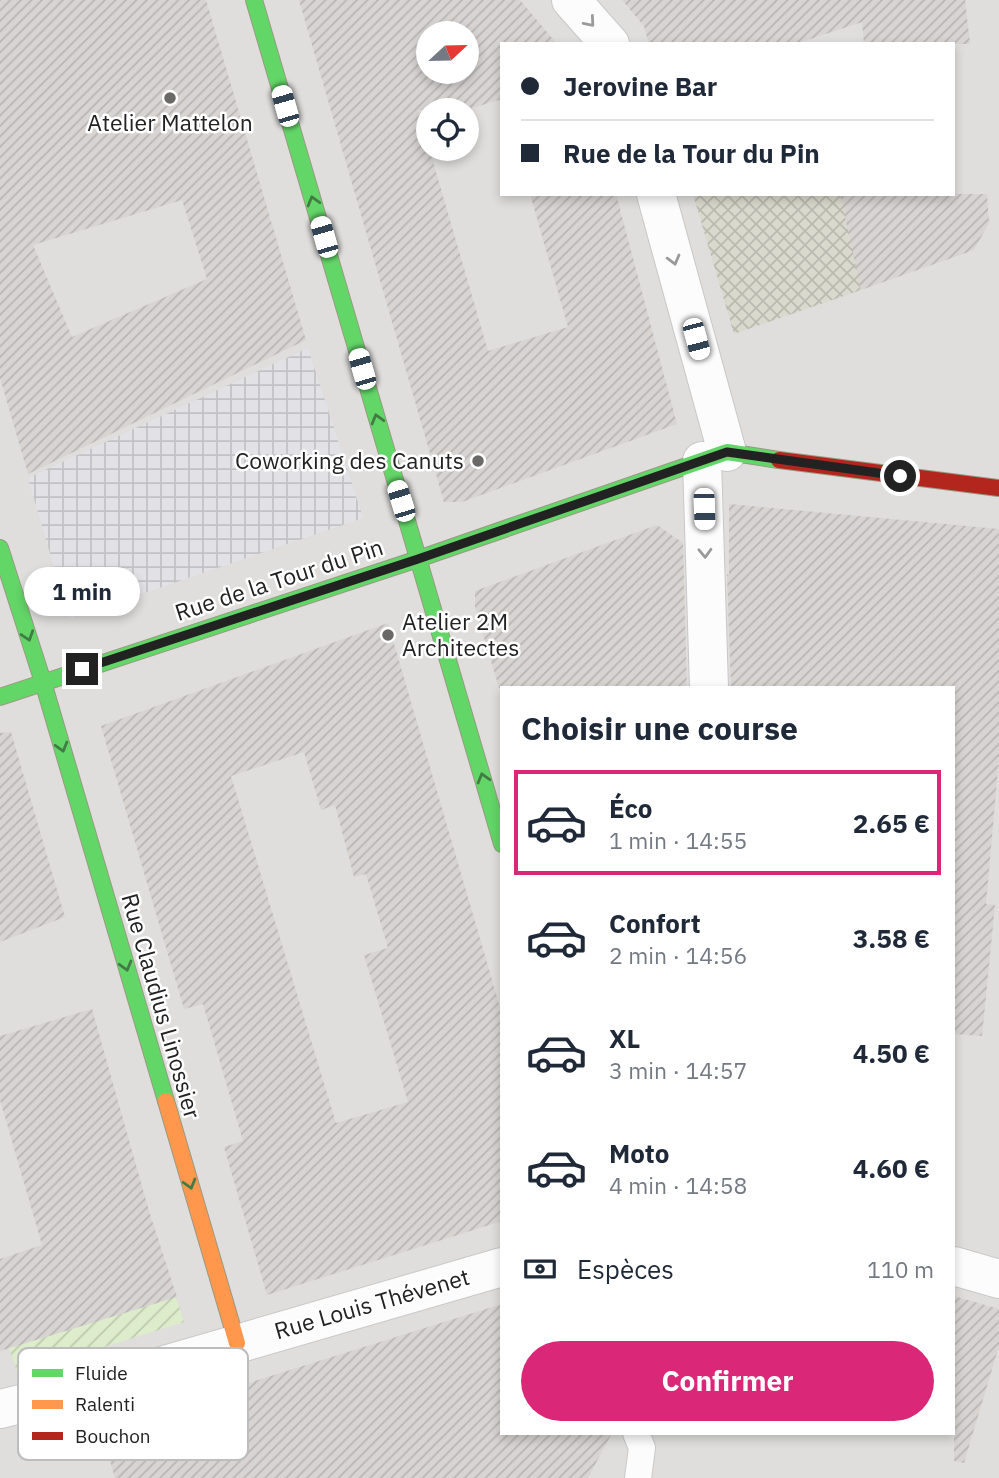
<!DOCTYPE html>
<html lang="fr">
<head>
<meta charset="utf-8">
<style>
  :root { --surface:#fff; --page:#f2f2f3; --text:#1f2937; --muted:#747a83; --line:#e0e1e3; --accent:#db2777 }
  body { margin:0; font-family:"IBM Plex Sans",sans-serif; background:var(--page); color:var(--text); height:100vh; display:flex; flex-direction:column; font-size:26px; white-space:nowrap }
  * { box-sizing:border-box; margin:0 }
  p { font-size:23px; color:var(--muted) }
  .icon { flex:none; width:38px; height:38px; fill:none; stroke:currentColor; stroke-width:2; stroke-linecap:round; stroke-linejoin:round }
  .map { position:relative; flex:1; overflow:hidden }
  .side { position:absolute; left:500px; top:686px; width:455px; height:749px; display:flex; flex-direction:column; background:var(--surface); border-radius:0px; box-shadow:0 4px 10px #0003 }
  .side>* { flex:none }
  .hud { position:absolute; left:500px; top:42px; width:455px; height:154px; border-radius:0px; box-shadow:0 4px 10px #0003; display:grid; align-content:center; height:154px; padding:0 21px; background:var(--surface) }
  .needle { width:46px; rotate:68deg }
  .buttons { position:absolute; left:416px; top:21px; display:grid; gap:14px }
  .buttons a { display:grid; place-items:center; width:63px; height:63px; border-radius:50%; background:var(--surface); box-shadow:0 4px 10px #0003; font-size:35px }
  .end { position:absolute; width:32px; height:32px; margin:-16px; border:9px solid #222; background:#fff; box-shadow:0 0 0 4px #fff }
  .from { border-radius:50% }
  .bubble { position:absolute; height:49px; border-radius:24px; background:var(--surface); box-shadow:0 4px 10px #0003; font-size:23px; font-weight:700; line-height:49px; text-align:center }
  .car { position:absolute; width:21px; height:42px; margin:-21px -10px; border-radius:9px; box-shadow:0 0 5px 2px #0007; background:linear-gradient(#fff 24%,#345 0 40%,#fff 0 76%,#345 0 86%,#fff 0) }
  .hud b { display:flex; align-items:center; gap:24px; height:66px; font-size:26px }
  .hud b+b { border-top:2px solid var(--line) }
  .hud i { width:18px; height:18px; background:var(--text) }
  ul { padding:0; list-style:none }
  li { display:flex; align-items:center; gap:21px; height:105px; margin:0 14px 10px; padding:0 7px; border:4px solid transparent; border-radius:0px }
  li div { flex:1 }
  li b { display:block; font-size:26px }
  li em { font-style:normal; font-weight:700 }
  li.on { border-color:var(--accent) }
  li>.icon { width:63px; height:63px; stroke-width:1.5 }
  h2 { padding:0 21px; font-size:32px; line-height:84px }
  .pay { display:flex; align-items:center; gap:18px; height:77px; padding:0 21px; font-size:26px }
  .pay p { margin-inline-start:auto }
  .cta { display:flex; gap:14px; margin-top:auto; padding:14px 21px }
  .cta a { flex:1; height:80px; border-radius:42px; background:var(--accent); color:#fff; font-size:28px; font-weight:700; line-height:80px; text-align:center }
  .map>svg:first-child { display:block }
  .residential { fill:#dfdedc; fill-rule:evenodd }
  .construction { fill:url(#construction-cross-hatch) }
  .garden { fill:url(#garden-furrows) }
  .plaza { fill:url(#plaza-grid) }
  .building { fill:url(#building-hatch); fill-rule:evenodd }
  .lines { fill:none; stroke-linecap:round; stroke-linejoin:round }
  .lane-casing { stroke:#c9c8c7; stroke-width:28 }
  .street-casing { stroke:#c9c8c7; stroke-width:40 }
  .fast-casing { stroke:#999a82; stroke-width:18 }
  .slow-casing { stroke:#999a82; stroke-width:18 }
  .jam-casing { stroke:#999a82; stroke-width:18 }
  .lane { stroke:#fdfcfc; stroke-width:26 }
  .street { stroke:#fdfcfc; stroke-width:38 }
  .fast { stroke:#63d668; stroke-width:16 }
  .slow { stroke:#ff974d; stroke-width:16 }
  .jam { stroke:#b3261e; stroke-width:16 }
  .oneway { stroke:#9a9a9a }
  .oneway2 { stroke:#427c45 }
  .route { stroke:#222; stroke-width:9 }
  .poi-dot { fill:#6a6968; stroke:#fff; stroke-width:2.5 }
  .labels { text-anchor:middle; stroke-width:5; stroke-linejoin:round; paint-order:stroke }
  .poi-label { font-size:23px; fill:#222; stroke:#fff }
  .street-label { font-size:23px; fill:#222; stroke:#fff }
  .key { fill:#fff; stroke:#bdbdbd; stroke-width:2 }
  .key-label { font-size:19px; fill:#222 }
</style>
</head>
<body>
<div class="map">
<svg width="999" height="1478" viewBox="0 0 999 1478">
  <defs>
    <pattern id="construction-cross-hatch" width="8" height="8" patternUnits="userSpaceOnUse" patternTransform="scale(1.75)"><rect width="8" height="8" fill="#d9d9cd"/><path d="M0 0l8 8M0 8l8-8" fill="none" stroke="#babab0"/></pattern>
    <pattern id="garden-furrows" width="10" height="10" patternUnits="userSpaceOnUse" patternTransform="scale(1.75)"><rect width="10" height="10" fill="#ddeccb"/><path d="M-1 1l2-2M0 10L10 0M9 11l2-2" fill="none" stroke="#bdcaae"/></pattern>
    <pattern id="plaza-grid" width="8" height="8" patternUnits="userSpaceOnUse" patternTransform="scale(1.75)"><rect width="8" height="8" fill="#e2e1e5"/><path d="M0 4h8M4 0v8" fill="none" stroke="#c2c1c4"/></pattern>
    <pattern id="building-hatch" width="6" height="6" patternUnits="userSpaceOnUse" patternTransform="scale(1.75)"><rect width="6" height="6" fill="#d7d4d2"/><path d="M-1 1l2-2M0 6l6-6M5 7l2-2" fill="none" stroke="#b8b6b4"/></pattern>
  </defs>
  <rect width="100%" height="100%" fill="#f0eeeb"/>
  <path class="residential" d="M0,0H999V1478H0ZM429,33H467V72H429ZM502,44H954V194H502ZM429,110H467V149H429ZM502,688H954V1433H502Z"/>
  <polygon class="construction" points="693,194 845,194 861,290 734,334"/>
  <polygon class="garden" points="176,1297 184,1322 18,1374 9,1348"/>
  <polygon class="plaza" points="308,348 363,518 69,619 28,478"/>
  <g class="building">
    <path d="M0,0H206L306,340L28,474L0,378ZM182,200L207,279L72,337L33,245Z"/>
    <path d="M299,0H520L557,44H502V99L466,110H418L488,351L568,327L530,194H616L677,424L462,502H444ZM429,33H467V72H429Z"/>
    <polygon points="622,0 965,0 970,44 864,44 862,22 795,44 649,44 644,26"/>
    <polygon points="840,194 987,194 989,223 974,250 861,290"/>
    <polygon points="729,504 999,529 999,758 986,904 995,905 982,1036 954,1034 954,688 731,688 727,574 729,575"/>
    <polygon points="657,525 683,543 687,688 499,688 475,607 475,591"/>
    <path d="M388,623L502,1014V1221L267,1295L224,1147L243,1141L203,1004L184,1009L101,726ZM304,752L321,810L335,805L354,877L366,874L388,948L364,955L408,1102L336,1123L231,776Z"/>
    <polygon points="11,732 65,917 0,942 0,733"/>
    <polygon points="92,1009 149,1211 177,1297 0,1351 0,1259 42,1245 0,1100 0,1036"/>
    <polygon points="954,1296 999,1309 999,1346 964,1463 954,1461"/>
    <polygon points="502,1304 502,1433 612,1433 588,1478 115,1478 101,1429"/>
  </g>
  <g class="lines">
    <defs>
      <polyline id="lane" points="636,1433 642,1448 638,1478"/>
      <g id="street">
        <polyline points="571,0 610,44"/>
        <polyline points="656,194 727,452"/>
        <polyline points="702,461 709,688"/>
        <polyline points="954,1266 999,1279"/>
        <polyline points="0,1409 82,1389 502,1267"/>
      </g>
      <g id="fast">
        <polyline points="254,0 502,844"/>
        <polyline points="0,548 43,682 166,1101"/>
        <polyline points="0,697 418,559 727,452 779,460"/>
      </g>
      <polyline id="slow" points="166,1101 237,1343"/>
      <polyline id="jam" points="779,460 999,488"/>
    </defs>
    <use href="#lane" class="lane-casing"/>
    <use href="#street" class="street-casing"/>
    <use href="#fast" class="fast-casing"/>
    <use href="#slow" class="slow-casing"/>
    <use href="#jam" class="jam-casing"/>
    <use href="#lane" class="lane"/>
    <use href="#street" class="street"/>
    <use href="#fast" class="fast"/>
    <use href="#slow" class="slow"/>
    <use href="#jam" class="jam"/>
  </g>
  <defs><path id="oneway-chevron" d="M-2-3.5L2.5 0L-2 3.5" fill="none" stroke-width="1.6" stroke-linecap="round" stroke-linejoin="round" transform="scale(1.75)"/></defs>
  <g class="oneway">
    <use href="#oneway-chevron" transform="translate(590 22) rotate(49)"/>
    <use href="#oneway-chevron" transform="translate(674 260) rotate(75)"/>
    <use href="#oneway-chevron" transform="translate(705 553) rotate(88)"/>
  </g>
  <g class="oneway2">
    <use href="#oneway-chevron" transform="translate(313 201) rotate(-106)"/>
    <use href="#oneway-chevron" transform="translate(377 419) rotate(-106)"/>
    <use href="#oneway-chevron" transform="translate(28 636) rotate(72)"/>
    <use href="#oneway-chevron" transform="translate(62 747) rotate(74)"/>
    <use href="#oneway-chevron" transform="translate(483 778) rotate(-106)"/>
    <use href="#oneway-chevron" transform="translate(126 966) rotate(74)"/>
    <use href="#oneway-chevron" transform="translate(190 1184) rotate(74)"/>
  </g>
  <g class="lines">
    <polyline class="route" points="82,669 418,559 727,452 900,476"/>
  </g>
  <g class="poi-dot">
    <circle cx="170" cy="98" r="7"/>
    <circle cx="478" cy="461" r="7"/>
    <circle cx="388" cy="635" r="7"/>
  </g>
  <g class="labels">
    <g class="poi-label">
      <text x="170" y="131">Atelier Mattelon</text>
      <text x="464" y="469" text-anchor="end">Coworking des Canuts</text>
      <text x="402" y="630" text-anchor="start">Atelier 2M<tspan x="402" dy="26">Architectes</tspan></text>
    </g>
    <g class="street-label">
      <text transform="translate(279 580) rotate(-18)" y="8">Rue de la Tour du Pin</text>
      <text transform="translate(161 1006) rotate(74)" y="8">Rue Claudius Linossier</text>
      <text transform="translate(372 1304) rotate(-16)" y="8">Rue Louis Thévenet</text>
    </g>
  </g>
  <rect x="18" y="1348" width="230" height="112" rx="10" class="key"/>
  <rect x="32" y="1369" width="31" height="8" fill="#63d668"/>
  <rect x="32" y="1400" width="31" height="9" fill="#ff974d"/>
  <rect x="32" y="1432" width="31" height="8" fill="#b3261e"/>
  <g class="key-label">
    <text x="75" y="1380">Fluide</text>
    <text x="75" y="1411">Ralenti</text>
    <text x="75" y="1443">Bouchon</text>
  </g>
</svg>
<div class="buttons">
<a><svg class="needle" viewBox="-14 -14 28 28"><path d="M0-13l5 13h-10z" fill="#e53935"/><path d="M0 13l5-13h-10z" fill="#747a83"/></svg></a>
<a><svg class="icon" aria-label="locate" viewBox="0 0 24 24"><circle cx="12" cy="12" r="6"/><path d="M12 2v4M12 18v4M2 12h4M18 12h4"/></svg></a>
</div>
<i class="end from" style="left:900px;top:476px"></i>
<i class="end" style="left:82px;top:669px"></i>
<div class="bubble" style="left:24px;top:567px;width:116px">1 min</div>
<i class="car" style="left:285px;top:106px;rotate:344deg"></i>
<i class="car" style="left:324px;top:237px;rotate:344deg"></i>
<i class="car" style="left:696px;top:339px;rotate:165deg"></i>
<i class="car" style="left:362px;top:369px;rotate:344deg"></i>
<i class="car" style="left:401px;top:501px;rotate:343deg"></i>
<i class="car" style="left:704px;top:509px;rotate:178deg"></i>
<div class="hud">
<b><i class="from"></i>Jerovine Bar</b>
<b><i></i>Rue de la Tour du Pin</b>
</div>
<section class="side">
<h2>Choisir une course</h2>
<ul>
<li class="on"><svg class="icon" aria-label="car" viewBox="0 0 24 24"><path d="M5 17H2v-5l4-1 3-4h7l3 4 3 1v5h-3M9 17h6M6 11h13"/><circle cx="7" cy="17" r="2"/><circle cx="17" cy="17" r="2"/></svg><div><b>Éco</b><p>1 min · 14:55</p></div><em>2.65 €</em></li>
<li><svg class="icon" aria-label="car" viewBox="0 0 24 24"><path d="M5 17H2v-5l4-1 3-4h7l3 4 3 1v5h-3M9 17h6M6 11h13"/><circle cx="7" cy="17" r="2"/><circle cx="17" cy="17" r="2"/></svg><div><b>Confort</b><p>2 min · 14:56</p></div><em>3.58 €</em></li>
<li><svg class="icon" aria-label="car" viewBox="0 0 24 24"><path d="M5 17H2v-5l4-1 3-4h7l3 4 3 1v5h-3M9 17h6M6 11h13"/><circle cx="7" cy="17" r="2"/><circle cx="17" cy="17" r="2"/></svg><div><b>XL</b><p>3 min · 14:57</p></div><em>4.50 €</em></li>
<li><svg class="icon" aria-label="car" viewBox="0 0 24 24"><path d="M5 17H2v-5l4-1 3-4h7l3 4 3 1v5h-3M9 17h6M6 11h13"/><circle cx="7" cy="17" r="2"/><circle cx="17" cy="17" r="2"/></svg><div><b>Moto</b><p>4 min · 14:58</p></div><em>4.60 €</em></li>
</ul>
<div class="pay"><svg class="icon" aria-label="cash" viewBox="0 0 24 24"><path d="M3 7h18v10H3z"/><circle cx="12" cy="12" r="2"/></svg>Espèces<p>110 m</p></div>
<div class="cta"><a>Confirmer</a></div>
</section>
</div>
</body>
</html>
